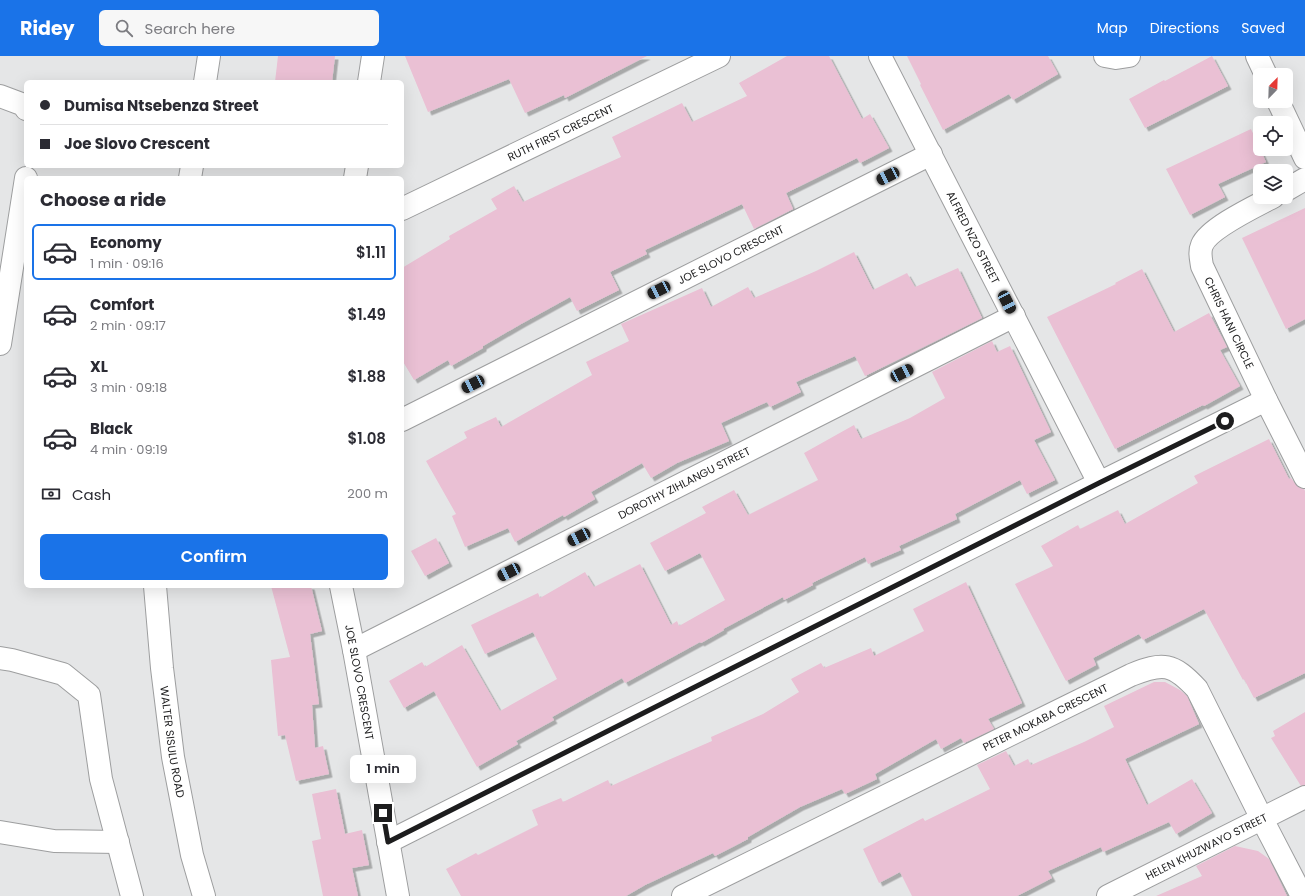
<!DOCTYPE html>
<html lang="en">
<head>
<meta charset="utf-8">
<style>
  :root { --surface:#fff; --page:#f7f7f7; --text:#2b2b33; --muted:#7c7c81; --line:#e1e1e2; --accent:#1a73e8 }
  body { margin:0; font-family:Poppins,sans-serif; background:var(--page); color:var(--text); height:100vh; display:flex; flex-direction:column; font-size:15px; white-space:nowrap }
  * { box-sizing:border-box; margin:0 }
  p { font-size:13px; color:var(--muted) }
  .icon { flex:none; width:22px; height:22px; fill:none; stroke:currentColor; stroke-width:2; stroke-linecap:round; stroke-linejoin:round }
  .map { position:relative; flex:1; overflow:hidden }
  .sheet { position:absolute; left:24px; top:120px; width:380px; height:412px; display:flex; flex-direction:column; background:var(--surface); border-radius:6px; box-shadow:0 4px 16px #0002 }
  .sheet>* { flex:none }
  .top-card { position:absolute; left:24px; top:24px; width:380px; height:88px; border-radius:6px; box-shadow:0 4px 16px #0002; display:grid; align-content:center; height:88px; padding:0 16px; background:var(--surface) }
  .needle { width:26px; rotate:23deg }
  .controls { position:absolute; left:1253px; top:12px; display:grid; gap:8px }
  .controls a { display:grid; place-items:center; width:40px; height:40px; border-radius:6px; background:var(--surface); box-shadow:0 4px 16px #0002; font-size:20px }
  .end { position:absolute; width:18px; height:18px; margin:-9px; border:5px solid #1d1d1e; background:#fff; box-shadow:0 0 0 2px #fff }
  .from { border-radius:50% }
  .bubble { position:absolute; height:28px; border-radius:6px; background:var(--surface); box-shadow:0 4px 16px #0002; font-size:13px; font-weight:600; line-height:28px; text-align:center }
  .car { position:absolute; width:12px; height:24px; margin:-12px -6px; border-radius:5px; box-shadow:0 0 3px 1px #0007; background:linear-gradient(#222 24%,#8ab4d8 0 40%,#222 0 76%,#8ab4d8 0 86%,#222 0) }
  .top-card b { display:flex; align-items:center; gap:14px; height:38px; font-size:15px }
  .top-card b+b { border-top:1px solid var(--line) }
  .top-card i { width:10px; height:10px; background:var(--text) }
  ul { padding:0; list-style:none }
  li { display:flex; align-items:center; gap:12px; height:56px; margin:0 8px 6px; padding:0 8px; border:2px solid transparent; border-radius:6px }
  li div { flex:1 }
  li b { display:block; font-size:15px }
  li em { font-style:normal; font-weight:600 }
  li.on { border-color:var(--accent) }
  li>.icon { width:36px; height:36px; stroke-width:1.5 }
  h2 { padding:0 16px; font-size:18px; line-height:48px }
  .pay { display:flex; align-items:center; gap:10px; height:44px; padding:0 16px; font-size:15px }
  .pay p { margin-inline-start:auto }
  .action { display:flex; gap:8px; margin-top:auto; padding:8px 16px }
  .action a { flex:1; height:46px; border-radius:6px; background:var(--accent); color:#fff; font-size:16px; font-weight:600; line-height:46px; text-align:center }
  header { display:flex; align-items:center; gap:24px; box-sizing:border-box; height:56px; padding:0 20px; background:var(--accent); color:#fff }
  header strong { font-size:19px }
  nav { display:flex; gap:22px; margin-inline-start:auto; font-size:14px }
  .search { width:280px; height:36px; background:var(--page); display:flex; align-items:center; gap:10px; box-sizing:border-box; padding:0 14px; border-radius:6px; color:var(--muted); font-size:15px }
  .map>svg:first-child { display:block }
  .building { fill:#eac0d4; filter:url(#shadow) }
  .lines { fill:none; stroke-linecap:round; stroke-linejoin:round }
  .minor-casing { stroke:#9d9e9f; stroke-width:24 }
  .tertiary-casing { stroke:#9d9e9f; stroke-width:24 }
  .minor { stroke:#fff; stroke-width:22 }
  .tertiary { stroke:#fff; stroke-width:22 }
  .route { stroke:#1d1d1e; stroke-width:5 }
  .labels { text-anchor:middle; stroke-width:4; stroke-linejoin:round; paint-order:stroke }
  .street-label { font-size:11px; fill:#1d1d1e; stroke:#fff }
</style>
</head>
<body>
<header>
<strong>Ridey</strong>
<div class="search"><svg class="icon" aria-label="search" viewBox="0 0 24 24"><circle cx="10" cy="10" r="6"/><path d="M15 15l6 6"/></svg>Search here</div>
<nav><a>Map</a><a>Directions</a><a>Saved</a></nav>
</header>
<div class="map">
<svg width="1305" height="840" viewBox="0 0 1305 840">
  <defs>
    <filter id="shadow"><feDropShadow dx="3.5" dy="3.5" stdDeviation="0" flood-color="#0004"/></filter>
  </defs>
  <rect width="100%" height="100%" fill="#e5e6e7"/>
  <g class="building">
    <polygon points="278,0 335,0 332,26 275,26"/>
    <polygon points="405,0 647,0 565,42 564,39 525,57 509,23 428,56"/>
    <polygon points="787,0 829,0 862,63 870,58 889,92 860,107 857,102 786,137 793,153 754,173 742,148 645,194 647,198 610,216 619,234 577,255 570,241 521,268 483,290 483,292 451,310 448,304 414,324 402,304 402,212 450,183 449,180 497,153 491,143 514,130 523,146 561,128 621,101 612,81 682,47 692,66 747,40 739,27"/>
    <polygon points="907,0 1048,0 1058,18 1013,44 1009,38 943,74 920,29 921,28"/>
    <polygon points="1212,0 1228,30 1145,72 1129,43 1164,24 1165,25"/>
    <polygon points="1251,73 1266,106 1218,128 1225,141 1190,159 1166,113"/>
    <polygon points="1305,152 1305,263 1286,273 1242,182"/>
    <polygon points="854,196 873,234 907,217 915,231 958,212 982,262 865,320 855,300 796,326 801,336 770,351 767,346 721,367 729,385 677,407 651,422 642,407 591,436 595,443 564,461 563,459 515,486 508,472 465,491 452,460 456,458 426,405 467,382 464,376 496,361 501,371 592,319 586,306 629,285 621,268 702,232 711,251 748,231 754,242 816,215"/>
    <polygon points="1142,213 1174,276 1209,257 1227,291 1220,294 1240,330 1204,350 1203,349 1115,393 1047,261 1116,228 1115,227"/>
    <polygon points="992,285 997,296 1010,290 1051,376 1034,384 1055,424 1027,438 1020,424 955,458 957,463 899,490 901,494 868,508 865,501 812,527 813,529 784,544 783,541 723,573 724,574 701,587 700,586 625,627 622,622 552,661 554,664 516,685 518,688 477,711 434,635 404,652 389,625 422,606 425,611 462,589 500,655 557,623 533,576 485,598 471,569 538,537 540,542 585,516 594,531 640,508 671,569 677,565 679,570 725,544 700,497 665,515 650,487 706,457 702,451 734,434 748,459 818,424 804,397 854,369 861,383 910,362 945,342 932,316"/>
    <polygon points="1269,383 1289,423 1291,422 1298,431 1304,433 1305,435 1305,617 1254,642 1244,623 1243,624 1204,553 1143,584 1139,578 1093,602 1096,609 1066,625 1015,528 1053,510 1041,490 1078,469 1080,473 1118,454 1125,468 1198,427 1194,420"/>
    <polygon points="436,482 449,507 425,520 411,495"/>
    <polygon points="966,526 1022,647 988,663 994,673 964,687 961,682 941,693 936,683 875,718 877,723 845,738 842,733 800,751 748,781 748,783 715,800 713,797 645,829 626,840 461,840 446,813 476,797 478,799 538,769 532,754 561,742 563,746 608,724 611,730 666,705 712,685 711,681 763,658 799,636 791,623 821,607 824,612 871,592 874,600 924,575 913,553"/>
    <polygon points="271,530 311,530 322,575 310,578 319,648 312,649 315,692 323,690 329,718 296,725 285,679 278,680 271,604 290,601"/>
    <polygon points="1154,626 1165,626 1180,634 1187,640 1199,668 1125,703 1147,749 1192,723 1212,757 1176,778 1169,766 1103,796 1101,791 1048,815 1052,822 1017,840 912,840 900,816 879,827 863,793 923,762 925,765 990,733 977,709 1006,695 1014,710 1028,703 1031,709 1084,686 1114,671 1104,650"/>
    <polygon points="1305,656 1305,729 1301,730 1271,682 1275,680 1273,675"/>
    <polygon points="336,733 345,778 362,774 369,809 352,812 358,840 323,840 312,785 321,783 312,738"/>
    <polygon points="1235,790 1258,795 1269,803 1287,840 1156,840 1202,820 1196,810"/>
  </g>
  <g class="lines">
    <defs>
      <g id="minor">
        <path id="s1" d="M880,0L1099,427"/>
        <polyline points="1105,0 1116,2 1129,0"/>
        <polyline points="1257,0 1266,19"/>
        <polyline points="369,26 373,0"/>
        <polyline points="0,40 24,49 26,53"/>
        <polyline points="1278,45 1305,102"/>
        <polyline points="355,122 357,110"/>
        <polyline points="1286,134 1305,123"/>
        <path id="s2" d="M1273,141C1256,150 1209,172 1202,189C1199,196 1201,203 1202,210L1266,344L1305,421"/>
        <path id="s3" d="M402,153L719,0"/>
        <polyline points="0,288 26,122"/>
        <path id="s4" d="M402,364L931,98"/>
        <path id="s5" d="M341,530L354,594L398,840"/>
        <path id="s6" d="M354,594L1014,260"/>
        <polyline points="0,602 12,604 63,618 89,639 101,723 132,840"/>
        <polyline points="0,776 54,785 118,786"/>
        <polyline points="388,786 1099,427 1266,344"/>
        <path id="s7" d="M683,840L1131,619C1163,606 1173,607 1197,633L1262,763L1302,840"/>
        <path id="s8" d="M1108,840L1305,741"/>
      </g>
      <g id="tertiary">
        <polyline points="205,26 209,0"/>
        <polyline points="190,122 192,110"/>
        <path id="s9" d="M155,530L162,612L173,701L192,799L204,840"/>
      </g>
    </defs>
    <use href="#minor" class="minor-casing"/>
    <use href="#tertiary" class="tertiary-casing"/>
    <use href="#minor" class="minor"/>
    <use href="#tertiary" class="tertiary"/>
  </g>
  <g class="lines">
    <polyline class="route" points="383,757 388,786 1099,427 1225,365"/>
  </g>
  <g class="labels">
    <g class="street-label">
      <text dy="4" stroke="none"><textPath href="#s3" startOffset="176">RUTH FIRST CRESCENT</textPath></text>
      <text dy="4" stroke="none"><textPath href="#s1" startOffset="204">ALFRED NZO STREET</textPath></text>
      <text dy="4" stroke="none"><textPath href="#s4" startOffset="368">JOE SLOVO CRESCENT</textPath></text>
      <text dy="4" stroke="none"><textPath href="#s2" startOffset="171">CHRIS HANI CIRCLE</textPath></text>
      <text dy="4" stroke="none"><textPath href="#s6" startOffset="370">DOROTHY ZIHLANGU STREET</textPath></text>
      <text dy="4" stroke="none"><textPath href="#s5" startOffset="98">JOE SLOVO CRESCENT</textPath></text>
      <text dy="4" stroke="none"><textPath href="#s7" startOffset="404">PETER MOKABA CRESCENT</textPath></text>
      <text dy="4" stroke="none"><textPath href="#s9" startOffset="157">WALTER SISULU ROAD</textPath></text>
      <text dy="4" stroke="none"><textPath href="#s8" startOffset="110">HELEN KHUZWAYO STREET</textPath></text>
    </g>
  </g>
</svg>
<div class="controls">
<a><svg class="needle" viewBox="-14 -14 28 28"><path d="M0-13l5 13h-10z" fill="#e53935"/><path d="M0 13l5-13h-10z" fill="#7c7c81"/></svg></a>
<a><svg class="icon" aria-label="locate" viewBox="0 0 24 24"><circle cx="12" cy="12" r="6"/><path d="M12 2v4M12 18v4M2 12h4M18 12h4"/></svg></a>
<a><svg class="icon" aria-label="layers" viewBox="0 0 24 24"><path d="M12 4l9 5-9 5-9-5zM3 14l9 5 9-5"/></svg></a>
</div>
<i class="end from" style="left:1225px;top:365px"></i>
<i class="end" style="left:383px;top:757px"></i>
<div class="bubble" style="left:350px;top:699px;width:66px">1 min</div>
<i class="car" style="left:888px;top:120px;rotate:243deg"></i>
<i class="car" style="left:659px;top:234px;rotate:244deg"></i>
<i class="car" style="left:1007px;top:246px;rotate:153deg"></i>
<i class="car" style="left:902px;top:317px;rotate:63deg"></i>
<i class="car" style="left:473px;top:328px;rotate:243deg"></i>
<i class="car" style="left:579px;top:481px;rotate:243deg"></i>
<i class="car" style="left:509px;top:516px;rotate:243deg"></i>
<div class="top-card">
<b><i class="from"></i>Dumisa Ntsebenza Street</b>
<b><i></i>Joe Slovo Crescent</b>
</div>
<section class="sheet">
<h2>Choose a ride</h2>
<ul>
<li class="on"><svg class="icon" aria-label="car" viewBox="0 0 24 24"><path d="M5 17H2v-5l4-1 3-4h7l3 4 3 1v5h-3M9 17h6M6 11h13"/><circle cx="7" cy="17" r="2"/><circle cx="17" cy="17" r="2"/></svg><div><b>Economy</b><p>1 min · 09:16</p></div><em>$1.11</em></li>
<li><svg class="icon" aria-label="car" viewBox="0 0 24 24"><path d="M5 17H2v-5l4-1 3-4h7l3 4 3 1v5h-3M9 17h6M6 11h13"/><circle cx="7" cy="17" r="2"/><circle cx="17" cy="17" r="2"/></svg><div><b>Comfort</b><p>2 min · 09:17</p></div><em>$1.49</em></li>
<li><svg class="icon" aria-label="car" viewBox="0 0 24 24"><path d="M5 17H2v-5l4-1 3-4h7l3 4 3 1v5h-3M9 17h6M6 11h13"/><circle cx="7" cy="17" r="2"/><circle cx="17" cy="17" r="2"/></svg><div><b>XL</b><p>3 min · 09:18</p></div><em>$1.88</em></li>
<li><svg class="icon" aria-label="car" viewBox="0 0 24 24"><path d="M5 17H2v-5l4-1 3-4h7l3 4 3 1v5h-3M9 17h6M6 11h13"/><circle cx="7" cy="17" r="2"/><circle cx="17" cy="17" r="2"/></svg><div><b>Black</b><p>4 min · 09:19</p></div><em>$1.08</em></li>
</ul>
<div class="pay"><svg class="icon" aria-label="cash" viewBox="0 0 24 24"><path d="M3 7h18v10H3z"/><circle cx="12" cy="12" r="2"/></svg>Cash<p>200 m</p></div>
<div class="action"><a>Confirm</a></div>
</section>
</div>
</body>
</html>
